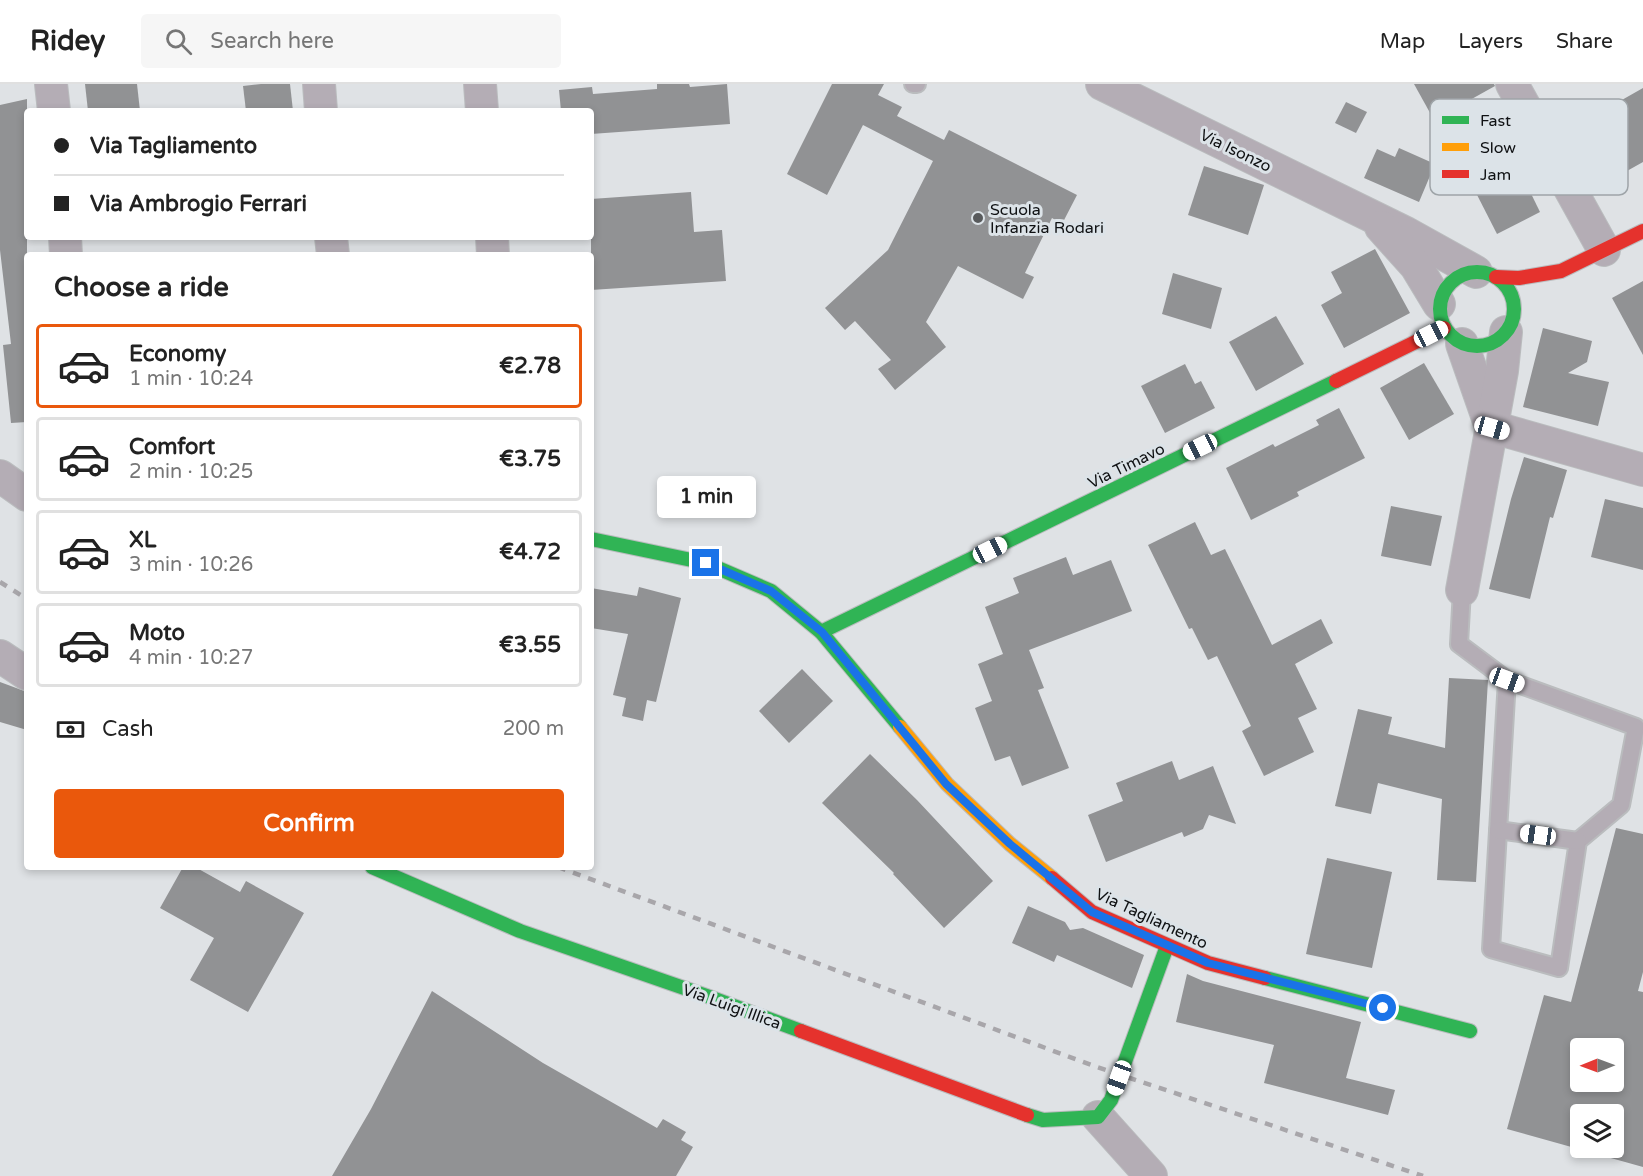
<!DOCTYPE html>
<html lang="en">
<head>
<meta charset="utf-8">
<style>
  :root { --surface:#fff; --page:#f6f6f6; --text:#222; --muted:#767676; --line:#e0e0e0; --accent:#ea580c }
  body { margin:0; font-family:"Varela Round",sans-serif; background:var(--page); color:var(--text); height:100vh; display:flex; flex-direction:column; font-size:22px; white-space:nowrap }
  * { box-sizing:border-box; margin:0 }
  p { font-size:20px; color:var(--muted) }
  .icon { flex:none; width:33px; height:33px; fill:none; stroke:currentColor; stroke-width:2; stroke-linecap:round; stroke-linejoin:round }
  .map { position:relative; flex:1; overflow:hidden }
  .side { position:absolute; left:24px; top:168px; width:570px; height:618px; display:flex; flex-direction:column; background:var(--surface); border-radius:6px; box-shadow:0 3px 9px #0003 }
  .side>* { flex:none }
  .guide { position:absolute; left:24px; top:24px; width:570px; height:132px; border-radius:6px; box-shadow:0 3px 9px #0003; display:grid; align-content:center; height:132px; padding:0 30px; background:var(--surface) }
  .needle { width:39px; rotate:269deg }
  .controls { position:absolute; left:1570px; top:954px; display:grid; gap:12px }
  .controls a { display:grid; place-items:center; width:54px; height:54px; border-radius:6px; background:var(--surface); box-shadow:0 3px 9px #0003; font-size:30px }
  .end { position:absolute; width:27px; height:27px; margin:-14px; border:8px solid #1a73e8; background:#fff; box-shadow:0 0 0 3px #fff }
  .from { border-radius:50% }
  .bubble { position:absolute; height:42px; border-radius:6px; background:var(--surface); box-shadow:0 3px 9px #0003; font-size:20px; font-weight:700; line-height:42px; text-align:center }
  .car { position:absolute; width:18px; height:36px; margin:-18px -9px; border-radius:8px; box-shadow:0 0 4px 2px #0007; background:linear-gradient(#fff 24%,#345 0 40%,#fff 0 76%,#345 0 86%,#fff 0) }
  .guide b { display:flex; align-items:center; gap:21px; height:57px; font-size:22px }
  .guide b+b { border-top:2px solid var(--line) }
  .guide i { width:15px; height:15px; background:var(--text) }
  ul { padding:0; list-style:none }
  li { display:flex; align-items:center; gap:18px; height:84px; margin:0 12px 9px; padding:0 18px; border:3px solid var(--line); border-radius:6px }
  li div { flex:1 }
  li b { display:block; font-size:22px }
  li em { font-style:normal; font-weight:700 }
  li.on { border-color:var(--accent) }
  li>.icon { width:54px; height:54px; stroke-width:1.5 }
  h2 { padding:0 30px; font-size:27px; line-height:72px }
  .pay { display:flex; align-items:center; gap:15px; height:66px; padding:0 30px; font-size:22px }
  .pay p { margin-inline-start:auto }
  .action { display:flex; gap:12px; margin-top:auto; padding:12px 30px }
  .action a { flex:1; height:69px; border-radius:6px; background:var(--accent); color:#fff; font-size:24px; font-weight:700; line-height:69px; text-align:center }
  header { display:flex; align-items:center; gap:36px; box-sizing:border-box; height:84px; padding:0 30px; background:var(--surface); border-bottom:2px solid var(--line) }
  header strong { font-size:28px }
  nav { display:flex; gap:33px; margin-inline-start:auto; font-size:21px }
  .search { width:420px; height:54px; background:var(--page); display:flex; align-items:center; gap:15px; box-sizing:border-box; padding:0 21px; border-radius:6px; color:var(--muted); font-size:22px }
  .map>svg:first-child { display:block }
  .building { fill:#919294; fill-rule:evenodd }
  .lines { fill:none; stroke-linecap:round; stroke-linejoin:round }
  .lane-casing { stroke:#babcbe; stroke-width:20 }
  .street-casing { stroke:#babcbe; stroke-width:34 }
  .fast-casing { stroke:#babcbe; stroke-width:16 }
  .slow-casing { stroke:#babcbe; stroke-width:16 }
  .jam-casing { stroke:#babcbe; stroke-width:16 }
  .lane { stroke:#b4adb5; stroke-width:16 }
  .street { stroke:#b4adb5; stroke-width:32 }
  .fast { stroke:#30b455; stroke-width:14 }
  .slow { stroke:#ff9f0a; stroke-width:14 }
  .jam { stroke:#e5322d; stroke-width:14 }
  .rail { stroke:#a8a6aa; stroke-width:4.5; stroke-dasharray:8 8; stroke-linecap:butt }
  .route { stroke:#1a73e8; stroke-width:8 }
  .poi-dot { fill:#585a5c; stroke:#dce3e8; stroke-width:2 }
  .labels { text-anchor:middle; stroke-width:6; stroke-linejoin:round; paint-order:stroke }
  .street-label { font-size:16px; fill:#0f1113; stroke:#dce3e8 }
  .poi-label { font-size:16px; fill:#0f1113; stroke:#dce3e8; text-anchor:start }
  .key { fill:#dce3e8; stroke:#9ea4a8; stroke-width:1.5 }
  .key-label { font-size:16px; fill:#0f1113 }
</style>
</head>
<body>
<header>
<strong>Ridey</strong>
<div class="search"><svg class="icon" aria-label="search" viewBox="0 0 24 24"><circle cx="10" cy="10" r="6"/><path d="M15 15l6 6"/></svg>Search here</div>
<nav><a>Map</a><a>Layers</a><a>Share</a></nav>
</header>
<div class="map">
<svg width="1643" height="1092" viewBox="0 0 1643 1092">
  <rect width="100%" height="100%" fill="#dfe2e5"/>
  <g class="building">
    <polygon points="85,0 137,0 140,27 88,27"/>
    <polygon points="261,0 290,0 293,27 246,27 243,2"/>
    <polygon points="657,0 689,0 690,3 727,0 730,40 591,50 591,27 561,27 559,6 592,3 593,10 657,5"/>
    <polygon points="832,0 884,0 878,11 902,23 897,32 944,56 949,46 1077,111 1062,140 1052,134 1025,189 1034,193 1023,215 958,182 926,238 946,263 895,306 878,285 891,276 855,237 845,246 825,224 888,166 933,77 863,41 827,111 787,90"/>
    <polygon points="1414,0 1494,0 1495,2 1434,36"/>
    <polygon points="1643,4 1643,78 1602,101 1588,76 1593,74 1576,42"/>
    <polygon points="27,15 27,338 11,339 3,261 11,260 0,166 0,21"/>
    <polygon points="1346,18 1367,28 1356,49 1335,39"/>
    <polygon points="1399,64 1435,80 1419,118 1364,94 1377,65 1395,73"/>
    <polygon points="1517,81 1540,128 1497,150 1473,103"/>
    <polygon points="1204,82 1264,101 1248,151 1188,131"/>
    <polygon points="691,108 694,148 722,146 726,197 591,206 591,115"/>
    <polygon points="1375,165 1410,229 1344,264 1321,221 1342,209 1331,188"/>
    <polygon points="1173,189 1222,204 1211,245 1162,230"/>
    <polygon points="1643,197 1643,271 1612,214"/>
    <polygon points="1276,232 1304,280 1256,307 1229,258"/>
    <polygon points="1543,244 1592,257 1587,278 1568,289 1609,298 1598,342 1523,323"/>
    <polygon points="1424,279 1454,330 1409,356 1380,304"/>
    <polygon points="1185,280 1195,300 1201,297 1215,324 1165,349 1141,302"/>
    <polygon points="1339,324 1365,374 1297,408 1299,412 1251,436 1226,384 1273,360 1275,363 1319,341 1316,336"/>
    <polygon points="1524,373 1567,386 1553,434 1550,433 1530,515 1489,505 1511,415"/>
    <polygon points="1605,415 1643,424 1643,486 1591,473"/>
    <polygon points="1391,422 1442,432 1431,482 1381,472"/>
    <polygon points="1195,438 1211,471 1225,465 1272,561 1321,535 1333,559 1295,580 1317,625 1298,634 1314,668 1264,692 1242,647 1251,642 1217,572 1208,576 1192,544 1189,545 1148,461"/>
    <polygon points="1066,473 1073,491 1111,476 1132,527 1029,566 1044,604 1038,606 1069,684 1022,702 1010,672 995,677 975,624 992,617 978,580 1003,570 985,523 1019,509 1013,494"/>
    <polygon points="639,503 681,514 656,618 647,616 643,637 622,632 626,614 613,611 628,550 591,544 591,504 637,512"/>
    <polygon points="802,585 833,617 789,659 759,627"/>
    <polygon points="1449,594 1488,596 1476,798 1437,796 1442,715 1378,699 1371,730 1335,722 1358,625 1392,633 1388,650 1445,664"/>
    <polygon points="0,598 27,608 27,646 0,638"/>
    <polygon points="870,670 917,716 993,797 944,844 893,790 894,789 822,719"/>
    <polygon points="1172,677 1179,696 1213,682 1236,740 1209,731 1203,745 1184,753 1182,748 1106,778 1088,731 1123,717 1116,699"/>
    <path d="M1616,744L1643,750V888L1638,907L1643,908V1083L1507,1045L1544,911L1571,918ZM1581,964H1614V998H1581ZM1581,1030H1614V1064H1581Z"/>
    <polygon points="1327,774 1392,788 1372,884 1306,870"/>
    <polygon points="183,783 195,783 240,808 246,797 304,829 248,928 190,896 214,854 160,824"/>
    <polygon points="1028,822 1065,838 1070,846 1083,844 1144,871 1132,904 1057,871 1054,878 1012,859"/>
    <polygon points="1187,890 1203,897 1361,938 1346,994 1395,1006 1388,1031 1264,999 1274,961 1176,938"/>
    <polygon points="432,907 543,979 657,1044 663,1035 686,1048 681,1056 693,1063 676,1092 332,1092 371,1025"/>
  </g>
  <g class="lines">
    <defs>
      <g id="lane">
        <polyline points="913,0 917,0"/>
        <polyline points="1462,506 1459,560 1507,596 1491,865 1559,884 1578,757 1621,721 1636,643 1507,596"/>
        <polyline points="1498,746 1578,757"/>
      </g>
      <g id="street">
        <polyline points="51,0 54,27"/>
        <polyline points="319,0 321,27"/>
        <polyline points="480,0 482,27"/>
        <polyline points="1102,0 1406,149 1476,188"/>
        <polyline points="1512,0 1604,166"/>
        <polyline points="1381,143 1416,182 1439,220"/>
        <polyline points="65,153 66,171"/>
        <polyline points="331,153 333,171"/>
        <polyline points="492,153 493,171"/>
        <polyline points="1462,260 1491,343"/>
        <polyline points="1492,343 1643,386"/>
        <polyline points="0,392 27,411"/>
        <polyline points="1462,506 1502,287 1506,248"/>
        <polyline points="0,572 27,590"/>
        <polyline points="1098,1033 1151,1092"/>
      </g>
      <g id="fast">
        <circle cx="1477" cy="225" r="37"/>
        <polyline points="591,455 706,479 771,507 821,548 900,643"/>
        <polyline points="821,548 1336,297"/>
        <polyline points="372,783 520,847 707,912 801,947"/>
        <polyline points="1265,894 1470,947"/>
        <polyline points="1027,1031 1043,1036 1098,1033 1111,1016 1167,862"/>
      </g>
      <polyline id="slow" points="900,643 947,700 1010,760 1052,794"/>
      <g id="jam">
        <polyline points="1496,193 1519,194 1561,187 1643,147"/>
        <polyline points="1336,297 1444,244"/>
        <polyline points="1052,794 1092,828 1208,879 1265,894"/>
        <polyline points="801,947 1027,1031"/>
      </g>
    </defs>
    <use href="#lane" class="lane-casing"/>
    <use href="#street" class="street-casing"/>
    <use href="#fast" class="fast-casing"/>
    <use href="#slow" class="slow-casing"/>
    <use href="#jam" class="jam-casing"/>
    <use href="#lane" class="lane"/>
    <use href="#street" class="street"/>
    <use href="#fast" class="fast"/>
    <use href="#slow" class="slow"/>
    <use href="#jam" class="jam"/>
    <g class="rail">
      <polyline points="0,498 27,515"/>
      <polyline points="558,783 1094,982 1423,1092"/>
    </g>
  </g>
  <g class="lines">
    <polyline class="route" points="706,479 771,507 822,548 946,700 1010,760 1092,828 1208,879 1383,924"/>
  </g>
  <circle class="poi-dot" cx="978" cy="134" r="6"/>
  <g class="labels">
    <g class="street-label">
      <text transform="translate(1236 66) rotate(26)" y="6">Via Isonzo</text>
      <text transform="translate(1126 381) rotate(-26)" y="6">Via Timavo</text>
      <text transform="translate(1152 834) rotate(25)" y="6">Via Tagliamento</text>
      <text transform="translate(732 922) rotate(20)" y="6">Via Luigi Illica</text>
    </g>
    <g class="poi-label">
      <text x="990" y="131">Scuola<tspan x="990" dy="18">Infanzia Rodari</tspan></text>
    </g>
  </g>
  <rect x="1430" y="15" width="198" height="96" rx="9" class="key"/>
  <rect x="1442" y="32" width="27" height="8" fill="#30b455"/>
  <rect x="1442" y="59" width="27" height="8" fill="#ff9f0a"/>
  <rect x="1442" y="86" width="27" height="8" fill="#e5322d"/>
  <g class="key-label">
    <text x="1480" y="42">Fast</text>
    <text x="1480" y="69">Slow</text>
    <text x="1480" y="96">Jam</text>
  </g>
</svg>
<div class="controls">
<a><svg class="needle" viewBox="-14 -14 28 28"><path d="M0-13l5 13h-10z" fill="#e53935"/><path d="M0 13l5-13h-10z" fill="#767676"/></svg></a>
<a><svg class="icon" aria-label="layers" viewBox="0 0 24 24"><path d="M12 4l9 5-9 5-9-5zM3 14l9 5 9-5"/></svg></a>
</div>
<i class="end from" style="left:1383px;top:924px"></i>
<i class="end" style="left:706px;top:479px"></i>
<div class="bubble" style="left:657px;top:392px;width:99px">1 min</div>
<i class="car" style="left:1431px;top:250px;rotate:63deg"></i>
<i class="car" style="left:1492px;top:344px;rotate:106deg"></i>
<i class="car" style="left:1200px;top:363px;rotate:244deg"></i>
<i class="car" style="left:990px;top:466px;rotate:64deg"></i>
<i class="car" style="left:1507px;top:596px;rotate:110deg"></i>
<i class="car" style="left:1538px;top:751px;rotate:278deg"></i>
<i class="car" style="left:1119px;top:994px;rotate:200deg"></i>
<div class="guide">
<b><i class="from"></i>Via Tagliamento</b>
<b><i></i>Via Ambrogio Ferrari</b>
</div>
<section class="side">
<h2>Choose a ride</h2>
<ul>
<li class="on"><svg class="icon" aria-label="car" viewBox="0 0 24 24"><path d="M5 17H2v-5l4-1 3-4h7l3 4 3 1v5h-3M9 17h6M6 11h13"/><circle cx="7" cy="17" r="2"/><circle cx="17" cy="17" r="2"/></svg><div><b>Economy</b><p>1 min · 10:24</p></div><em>€2.78</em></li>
<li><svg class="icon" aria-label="car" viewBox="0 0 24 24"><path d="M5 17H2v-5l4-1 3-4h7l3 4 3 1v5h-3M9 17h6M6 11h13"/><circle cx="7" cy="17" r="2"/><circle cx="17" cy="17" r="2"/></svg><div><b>Comfort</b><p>2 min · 10:25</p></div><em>€3.75</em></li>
<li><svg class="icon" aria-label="car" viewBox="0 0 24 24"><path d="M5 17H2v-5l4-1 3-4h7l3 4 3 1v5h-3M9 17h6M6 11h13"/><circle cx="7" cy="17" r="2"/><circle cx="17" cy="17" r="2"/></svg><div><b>XL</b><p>3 min · 10:26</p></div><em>€4.72</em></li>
<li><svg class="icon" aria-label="car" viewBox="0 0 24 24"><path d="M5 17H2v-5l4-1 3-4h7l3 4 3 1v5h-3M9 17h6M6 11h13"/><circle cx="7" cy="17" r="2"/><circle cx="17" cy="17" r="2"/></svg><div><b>Moto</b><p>4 min · 10:27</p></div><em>€3.55</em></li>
</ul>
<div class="pay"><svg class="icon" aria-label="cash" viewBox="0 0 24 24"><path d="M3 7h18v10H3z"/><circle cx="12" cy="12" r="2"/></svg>Cash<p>200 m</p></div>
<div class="action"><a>Confirm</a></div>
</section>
</div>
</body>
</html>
